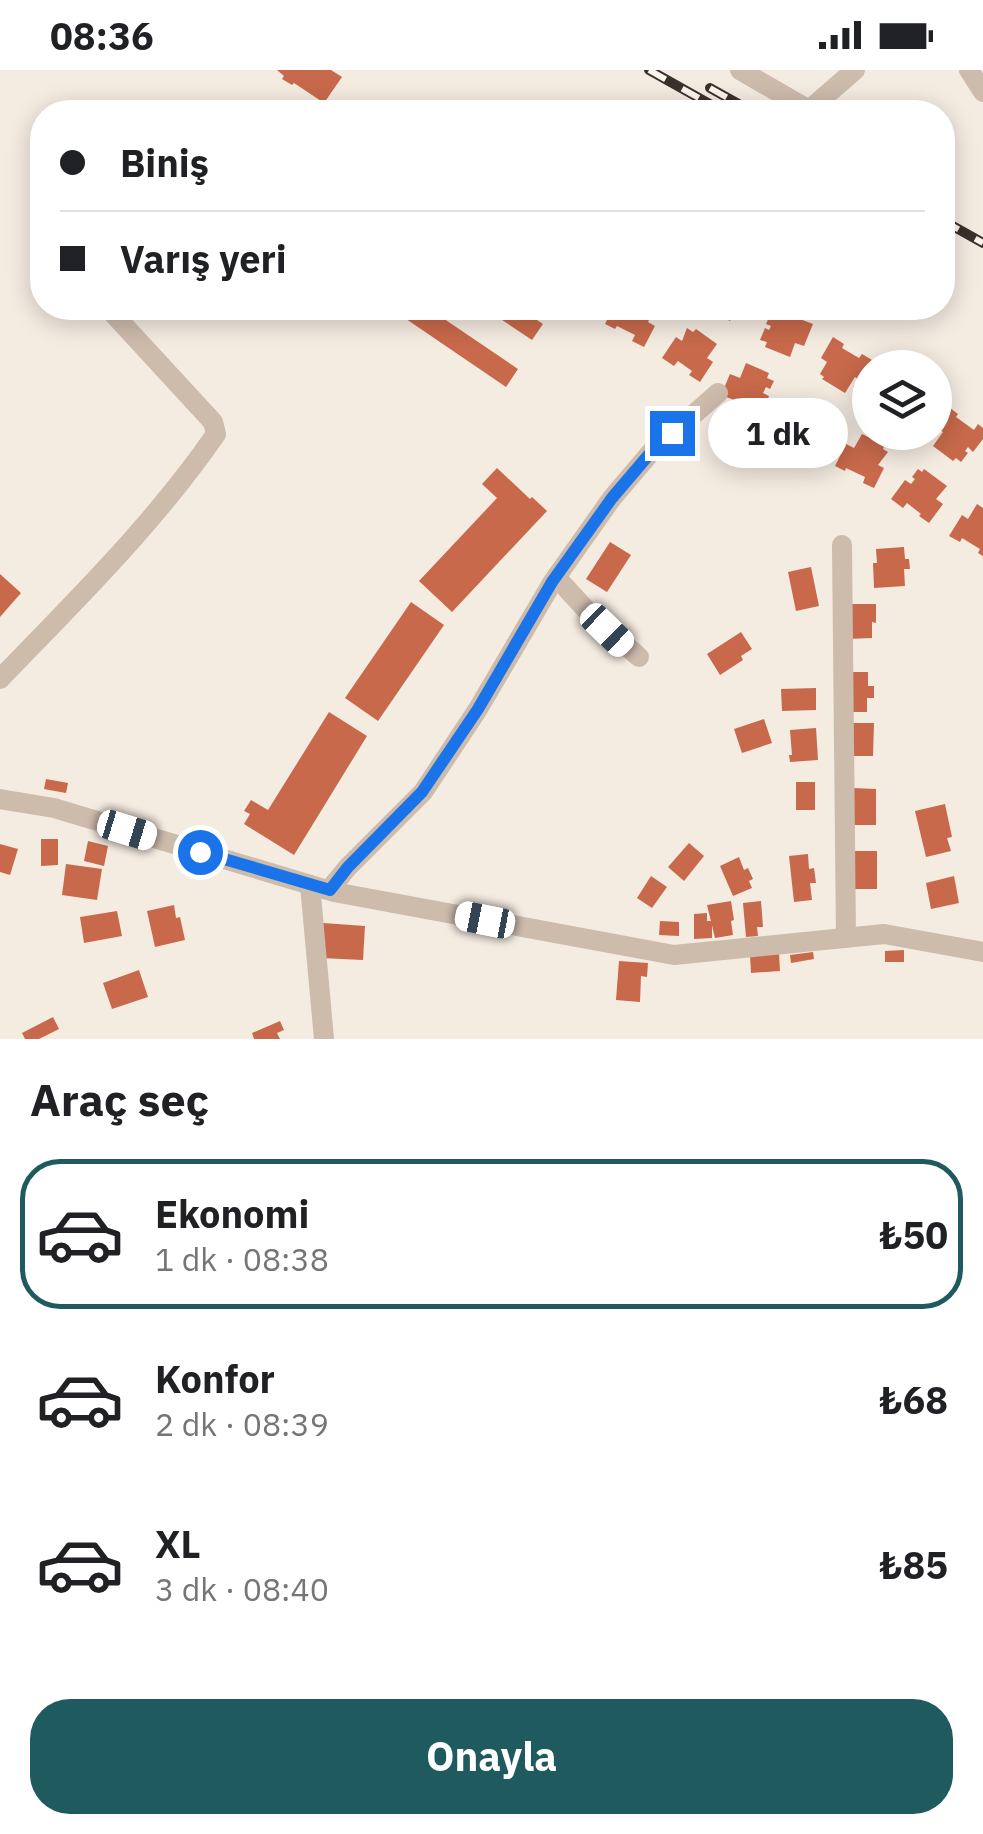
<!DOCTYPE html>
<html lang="tr">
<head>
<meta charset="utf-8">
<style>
  :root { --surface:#fff; --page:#f2f2f2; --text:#202124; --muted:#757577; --line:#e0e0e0; --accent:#1f5a5e }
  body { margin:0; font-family:"IBM Plex Sans",sans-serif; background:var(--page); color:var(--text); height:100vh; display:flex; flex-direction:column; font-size:38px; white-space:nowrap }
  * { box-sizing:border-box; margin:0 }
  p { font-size:32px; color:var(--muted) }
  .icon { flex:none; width:55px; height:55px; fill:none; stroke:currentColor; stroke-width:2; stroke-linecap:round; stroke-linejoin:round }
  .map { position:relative; height:969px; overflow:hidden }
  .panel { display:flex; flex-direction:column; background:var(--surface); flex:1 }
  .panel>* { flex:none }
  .hud { position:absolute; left:30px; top:30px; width:925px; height:220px; border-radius:40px; box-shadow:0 5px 25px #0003; display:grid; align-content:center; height:220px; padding:0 30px; background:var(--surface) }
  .controls { position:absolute; left:852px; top:280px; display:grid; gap:20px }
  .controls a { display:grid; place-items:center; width:100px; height:100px; border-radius:50%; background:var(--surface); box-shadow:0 5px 25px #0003; font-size:50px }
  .end { position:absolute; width:45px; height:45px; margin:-22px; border:12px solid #1a73e8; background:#fff; box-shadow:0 0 0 5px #fff }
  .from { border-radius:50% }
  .bubble { position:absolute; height:70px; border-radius:35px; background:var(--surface); box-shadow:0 5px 25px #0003; font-size:32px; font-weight:700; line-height:70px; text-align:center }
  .car { position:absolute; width:30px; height:60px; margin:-30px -15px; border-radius:12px; box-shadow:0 0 8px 2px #0007; background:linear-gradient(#fff 24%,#345 0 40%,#fff 0 76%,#345 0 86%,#fff 0) }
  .hud b { display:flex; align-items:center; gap:35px; height:95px; font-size:38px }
  .hud b+b { border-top:2px solid var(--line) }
  .hud i { width:25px; height:25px; background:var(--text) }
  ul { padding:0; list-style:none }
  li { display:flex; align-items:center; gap:30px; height:150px; margin:0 20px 15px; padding:0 10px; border:5px solid transparent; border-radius:40px }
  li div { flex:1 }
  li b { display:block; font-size:38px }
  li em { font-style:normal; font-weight:700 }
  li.on { border-color:var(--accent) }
  li>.icon { width:90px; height:90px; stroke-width:1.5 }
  h2 { padding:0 30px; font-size:45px; line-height:120px }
  .button { display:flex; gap:20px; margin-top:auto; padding:20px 30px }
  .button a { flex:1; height:115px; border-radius:40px; background:var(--accent); color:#fff; font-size:40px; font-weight:700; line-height:115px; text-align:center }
  .status { display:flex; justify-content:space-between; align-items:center; height:70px; padding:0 50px; background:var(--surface); direction:ltr }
  .status svg { height:28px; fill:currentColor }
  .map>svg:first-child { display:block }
  .building { fill:#c8694b }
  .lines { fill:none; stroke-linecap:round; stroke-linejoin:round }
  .street { stroke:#cdbbac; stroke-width:20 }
  .rail-casing { stroke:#3b302b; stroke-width:10 }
  .rail { stroke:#fbf5ee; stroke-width:6; stroke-dasharray:19; stroke-linecap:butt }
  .route { stroke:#1a73e8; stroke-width:12 }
</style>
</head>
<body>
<div class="status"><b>08:36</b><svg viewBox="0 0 49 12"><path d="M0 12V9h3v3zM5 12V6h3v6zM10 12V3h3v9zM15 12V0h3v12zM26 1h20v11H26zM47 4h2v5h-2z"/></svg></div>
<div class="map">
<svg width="983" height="969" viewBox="0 0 983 969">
  <rect width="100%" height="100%" fill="#f4ebe1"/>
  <g class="building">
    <polygon points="277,0 331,0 342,7 324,33 294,13 292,15 282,9 284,6"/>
    <polygon points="390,238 428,238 518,299 506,317"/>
    <polygon points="484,238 519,238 543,254 532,270"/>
    <polygon points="613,238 660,239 656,248 651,246 648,252 655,256 644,277 632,271 635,265 617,256 615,259 605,254"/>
    <polygon points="704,238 737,238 730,251"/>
    <polygon points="773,238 786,238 784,243 813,254 804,276 795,273 790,287 765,277 767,272 760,270 765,258 769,260 771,256 766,254"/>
    <polygon points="687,258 693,262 696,259 717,274 707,288 713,292 700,312 689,305 692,301 678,291 674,296 662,288 676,267 682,271"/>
    <polygon points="833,267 844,274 842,278 859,288 862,284 872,290 860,311 855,307 845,323 822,309 824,307 820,304 827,292 821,288"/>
    <polygon points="746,293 769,303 767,308 774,311 770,319 766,317 763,323 769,326 760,348 747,342 750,336 721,325 730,304 740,308"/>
    <polygon points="804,330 809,333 810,331 831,344 821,359 828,363 815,383 804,376 807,372 791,362 788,367 776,360 790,338 796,342"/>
    <polygon points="950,338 958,344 956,347 974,360 978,354 983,358 983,369 973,382 968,377 965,381 968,383 961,392 956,388 953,391 933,376 943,362 936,357"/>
    <polygon points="862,364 885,375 883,379 888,382 878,395 884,398 874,418 863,413 865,407 846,398 845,401 835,396 846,374 854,378"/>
    <polygon points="497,398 530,429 532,427 547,441 452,542 419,511 497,428 482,414"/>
    <polygon points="918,399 922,402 924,399 947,416 936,429 943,434 929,453 919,446 921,444 907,433 903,438 891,429 905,410 911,414 915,409 912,407"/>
    <polygon points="977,434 983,438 983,486 978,483 980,479 962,468 960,472 949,466 962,445 968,449"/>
    <polygon points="610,472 631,485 607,522 586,509"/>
    <polygon points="904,477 905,489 909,489 910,499 904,499 905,516 874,518 873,493 877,493 876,479"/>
    <polygon points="811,497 819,536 796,541 788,502"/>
    <polygon points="0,504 21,523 0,547"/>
    <polygon points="411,532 444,555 378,651 345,628"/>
    <polygon points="846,534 876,534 876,553 872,552 872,568 847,569"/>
    <polygon points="741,562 752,579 741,586 743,590 720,605 707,584"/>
    <polygon points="845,602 868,602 868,616 874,616 874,628 867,628 867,642 845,642"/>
    <polygon points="816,618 816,640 782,641 781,619"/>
    <polygon points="329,642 367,666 294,785 244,754 250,744 244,741 251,730 268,740"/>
    <polygon points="764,649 772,673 742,683 734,659"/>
    <polygon points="853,653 874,653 873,686 853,686"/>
    <polygon points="816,658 818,690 790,692 789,685 792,685 790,660"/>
    <polygon points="46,709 68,713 66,723 44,719"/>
    <rect x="796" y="712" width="19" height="28"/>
    <polygon points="852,718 876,719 876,755 852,755"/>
    <polygon points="945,734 952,767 947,768 951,781 926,787 915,741"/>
    <polygon points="41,769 58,769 58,795 41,796"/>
    <polygon points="88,771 108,776 104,796 84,791"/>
    <polygon points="689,773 704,786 684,811 668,797"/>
    <polygon points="0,774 18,779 10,805 0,802"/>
    <rect x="854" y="781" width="23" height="38"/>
    <polygon points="808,784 809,799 814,798 816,813 810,813 812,830 794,832 789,786"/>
    <polygon points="739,787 744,800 748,798 753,809 749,811 752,818 733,826 720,796"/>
    <polygon points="66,794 102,799 97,830 62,825"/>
    <polygon points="651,806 667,817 652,838 637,828"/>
    <polygon points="954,806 959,833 931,839 926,813"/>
    <polygon points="731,831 734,850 731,851 733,865 715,868 707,835"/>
    <polygon points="761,831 763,857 757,857 758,866 746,867 743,833"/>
    <polygon points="174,835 176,848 180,847 185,870 155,877 147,841"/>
    <polygon points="117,841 122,866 84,873 80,847"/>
    <polygon points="707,843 707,851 712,851 712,868 694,869 694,844"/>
    <polygon points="660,851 679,852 679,866 659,865"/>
    <polygon points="323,853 365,856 363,890 321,888"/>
    <polygon points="904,880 904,892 885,892 885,881"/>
    <polygon points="813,882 814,889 791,893 790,885"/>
    <polygon points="779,883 780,901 751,903 750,885"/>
    <polygon points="619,891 648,893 647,907 641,906 640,932 616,930"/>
    <polygon points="139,900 148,927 112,939 103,913"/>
    <polygon points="53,947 59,959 39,969 25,969 22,963"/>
    <polygon points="280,951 284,960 277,963 280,969 254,969 252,963"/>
  </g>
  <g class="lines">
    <g class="street">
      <polyline points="740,0 809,40 855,0"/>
      <polyline points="969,0 983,22"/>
      <polyline points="842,475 846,868"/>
      <polyline points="556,507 591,545 639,587"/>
      <path d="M0,609C75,531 154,454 216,364L213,352L108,238"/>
      <polyline points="0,729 54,738 334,822 674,885 884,864 983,882"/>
      <polyline points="310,815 324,969"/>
      <polyline points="329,820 348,797 423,722 478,639 552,513 612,428 652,381 718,323"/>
    </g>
    <defs>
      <g id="rail">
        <polyline points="649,0 724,42"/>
        <polyline points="710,18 753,42"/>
        <polyline points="942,150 983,173"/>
      </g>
    </defs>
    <use href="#rail" class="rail-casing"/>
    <use href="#rail" class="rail"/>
  </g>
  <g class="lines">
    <polyline class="route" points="200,782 330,820 348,797 422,722 478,639 552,512 612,428 652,381 672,363"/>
  </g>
</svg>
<div class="controls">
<a><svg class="icon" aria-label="layers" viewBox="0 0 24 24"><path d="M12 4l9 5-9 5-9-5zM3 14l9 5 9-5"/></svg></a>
</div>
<i class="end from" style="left:200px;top:782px"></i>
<i class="end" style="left:672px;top:363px"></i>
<div class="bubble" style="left:708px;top:328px;width:140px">1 dk</div>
<i class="car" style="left:607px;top:560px;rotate:134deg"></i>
<i class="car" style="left:127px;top:760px;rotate:107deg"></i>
<i class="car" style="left:485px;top:850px;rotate:281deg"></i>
<div class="hud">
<b><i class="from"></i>Biniş</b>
<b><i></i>Varış yeri</b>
</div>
</div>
<section class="panel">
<h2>Araç seç</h2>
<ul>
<li class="on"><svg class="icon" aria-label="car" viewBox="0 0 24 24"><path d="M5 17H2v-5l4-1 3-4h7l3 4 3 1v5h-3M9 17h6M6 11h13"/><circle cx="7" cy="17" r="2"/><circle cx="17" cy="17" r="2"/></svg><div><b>Ekonomi</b><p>1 dk · 08:38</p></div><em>₺50</em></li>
<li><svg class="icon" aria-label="car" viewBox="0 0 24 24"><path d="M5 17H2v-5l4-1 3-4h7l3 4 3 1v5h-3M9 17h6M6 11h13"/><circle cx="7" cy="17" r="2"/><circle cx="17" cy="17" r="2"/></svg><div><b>Konfor</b><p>2 dk · 08:39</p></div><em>₺68</em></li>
<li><svg class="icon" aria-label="car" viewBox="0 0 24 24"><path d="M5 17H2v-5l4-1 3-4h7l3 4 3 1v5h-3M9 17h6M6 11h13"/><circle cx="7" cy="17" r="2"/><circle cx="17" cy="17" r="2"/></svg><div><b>XL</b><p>3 dk · 08:40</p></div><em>₺85</em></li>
</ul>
<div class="button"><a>Onayla</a></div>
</section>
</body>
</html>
